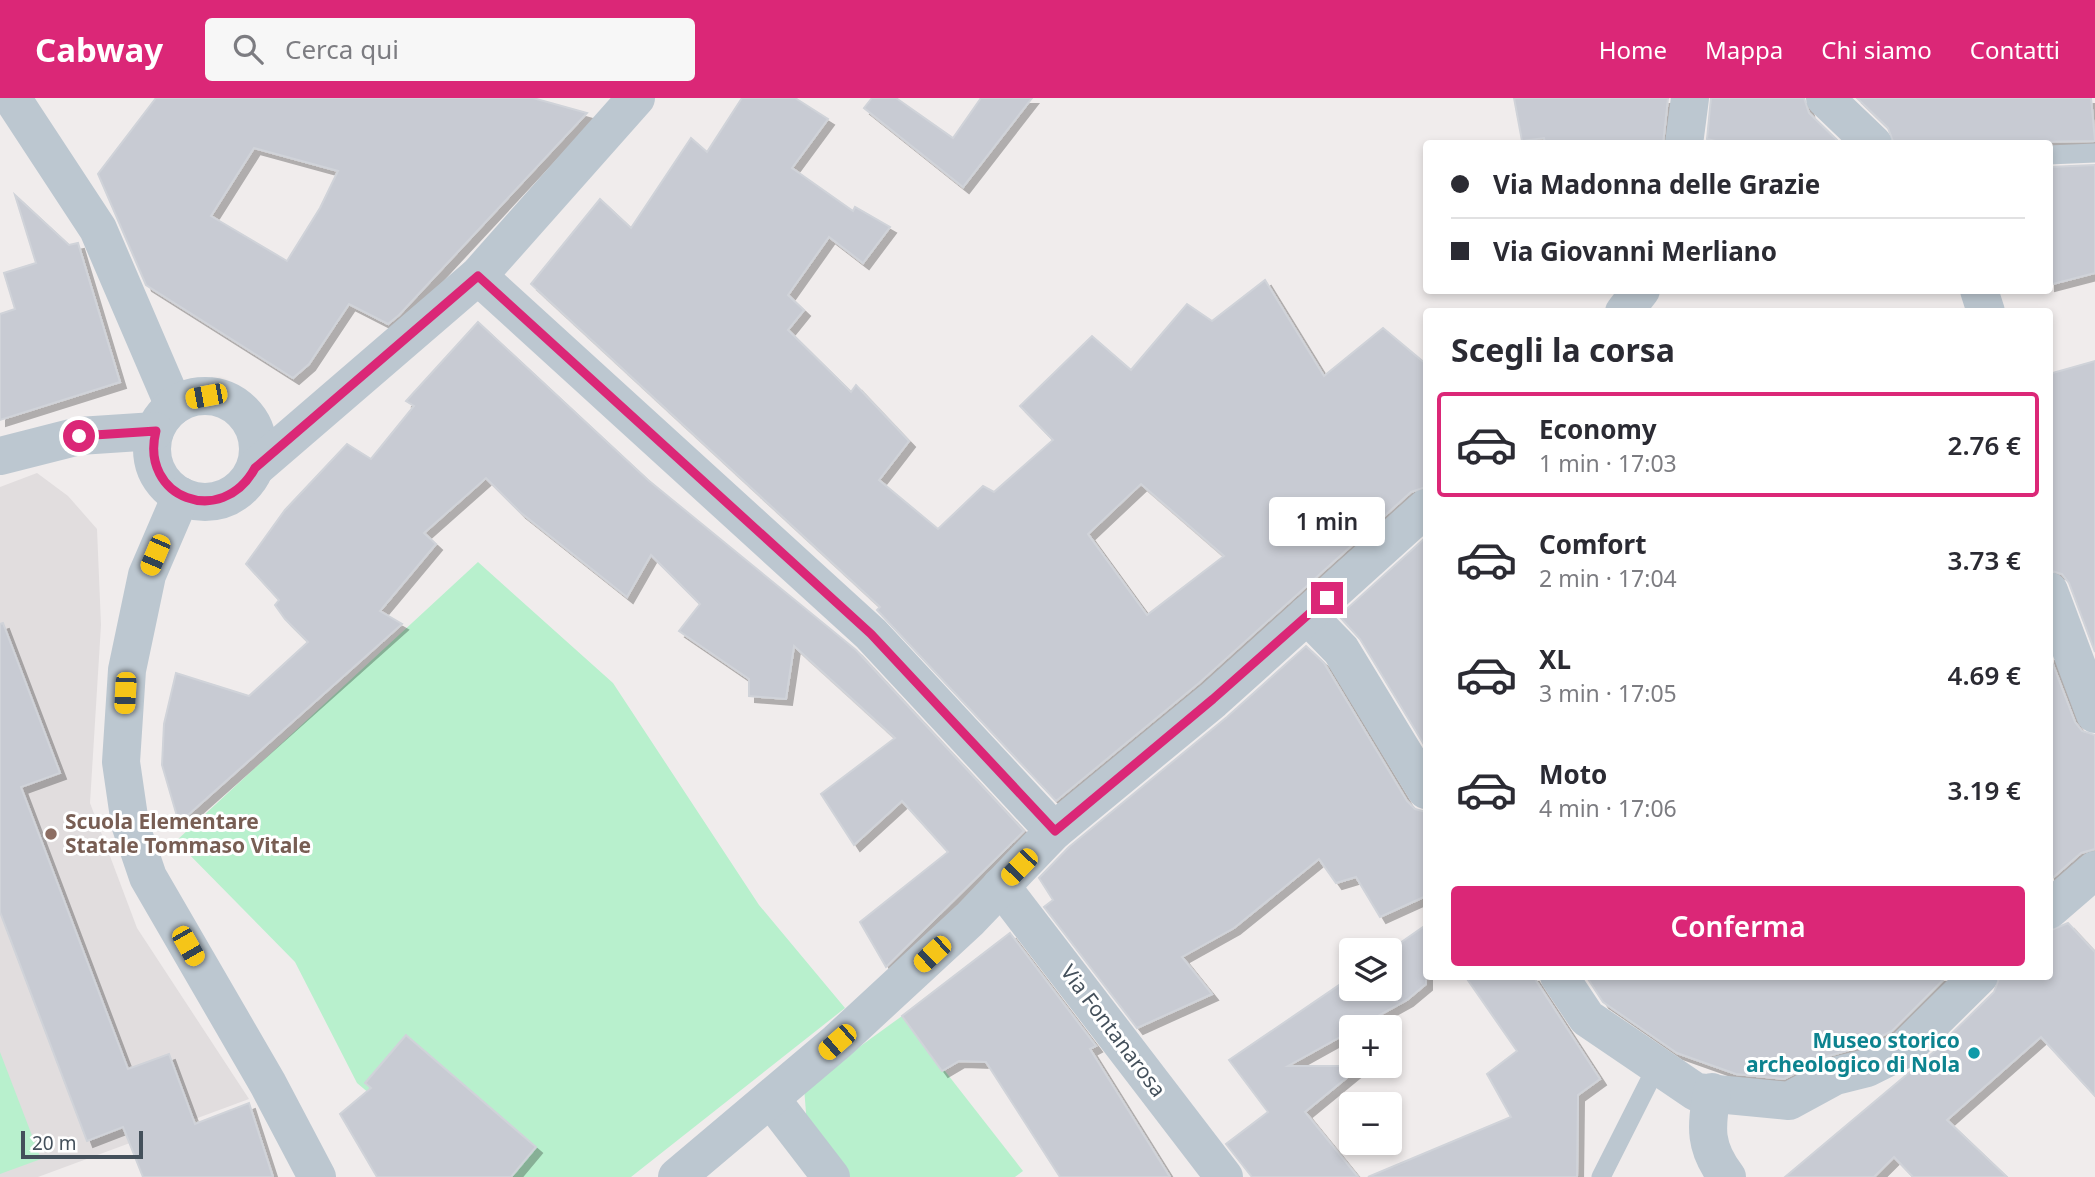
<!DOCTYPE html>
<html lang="it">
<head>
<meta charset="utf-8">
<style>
  :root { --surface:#fff; --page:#f7f7f7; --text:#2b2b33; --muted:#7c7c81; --line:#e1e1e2; --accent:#db2777 }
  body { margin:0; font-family:"Noto Sans",sans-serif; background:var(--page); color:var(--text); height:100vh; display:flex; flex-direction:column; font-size:26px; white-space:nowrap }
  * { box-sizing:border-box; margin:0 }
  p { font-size:23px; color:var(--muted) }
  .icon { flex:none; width:38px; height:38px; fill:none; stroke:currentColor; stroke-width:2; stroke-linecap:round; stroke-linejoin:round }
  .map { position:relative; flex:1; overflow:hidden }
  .side { position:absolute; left:1423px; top:210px; width:630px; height:672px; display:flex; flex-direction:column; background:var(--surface); border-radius:7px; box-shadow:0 4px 10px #0003 }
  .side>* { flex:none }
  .banner { position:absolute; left:1423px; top:42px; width:630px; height:154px; border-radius:7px; box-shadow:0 4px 10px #0003; display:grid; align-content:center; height:154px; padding:0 28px; background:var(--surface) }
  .controls { position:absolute; left:1339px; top:840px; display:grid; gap:14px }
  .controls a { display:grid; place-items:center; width:63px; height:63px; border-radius:7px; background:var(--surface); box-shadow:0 4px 10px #0003; font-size:35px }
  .scale { position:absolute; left:21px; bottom:18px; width:122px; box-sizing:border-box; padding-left:7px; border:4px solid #44505b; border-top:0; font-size:19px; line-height:24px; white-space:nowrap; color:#44505b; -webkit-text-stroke:5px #fff; paint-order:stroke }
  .end { position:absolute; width:32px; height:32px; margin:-16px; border:9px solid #db2777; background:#fff; box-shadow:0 0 0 4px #fff }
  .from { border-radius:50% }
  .bubble { position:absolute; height:49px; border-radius:7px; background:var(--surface); box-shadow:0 4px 10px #0003; font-size:23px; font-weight:600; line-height:49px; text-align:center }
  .car { position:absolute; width:21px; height:42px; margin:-21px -10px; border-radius:9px; box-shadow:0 0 5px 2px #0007; background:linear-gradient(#f5c518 24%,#345 0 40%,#f5c518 0 76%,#345 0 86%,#f5c518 0) }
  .banner b { display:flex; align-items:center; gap:24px; height:66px; font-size:26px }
  .banner b+b { border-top:2px solid var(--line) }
  .banner i { width:18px; height:18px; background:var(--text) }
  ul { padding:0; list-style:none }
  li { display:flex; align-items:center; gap:21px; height:105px; margin:0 14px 10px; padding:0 14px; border:4px solid transparent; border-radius:7px }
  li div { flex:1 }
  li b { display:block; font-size:26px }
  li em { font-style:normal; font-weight:600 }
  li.selected { border-color:var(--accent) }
  li>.icon { width:63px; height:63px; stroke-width:1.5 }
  h2 { padding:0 28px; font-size:32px; line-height:84px }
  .button { display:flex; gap:14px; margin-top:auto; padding:14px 28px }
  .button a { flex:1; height:80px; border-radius:7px; background:var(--accent); color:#fff; font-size:28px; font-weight:600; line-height:80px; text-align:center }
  header { display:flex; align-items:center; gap:42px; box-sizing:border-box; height:98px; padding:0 35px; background:var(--accent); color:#fff }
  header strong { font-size:33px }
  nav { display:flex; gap:38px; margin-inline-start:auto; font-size:24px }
  .search { width:490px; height:63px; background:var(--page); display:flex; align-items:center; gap:18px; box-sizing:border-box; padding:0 24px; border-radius:7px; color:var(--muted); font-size:26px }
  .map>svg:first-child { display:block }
  .education { fill:#e1ddde }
  .green { fill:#b8f0cd }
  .building { fill:#c8cbd3; stroke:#d0d3d9; stroke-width:2; fill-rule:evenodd; filter:url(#shadow) }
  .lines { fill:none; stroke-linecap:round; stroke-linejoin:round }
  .service { stroke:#bcc7d0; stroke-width:19 }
  .minor { stroke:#bcc7d0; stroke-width:38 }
  .route { stroke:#db2777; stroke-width:9 }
  .education-dot { fill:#8d6e63; stroke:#fff; stroke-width:2.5 }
  .culture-dot { fill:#0f9aa8; stroke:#fff; stroke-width:2.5 }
  .labels { text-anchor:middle; stroke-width:6; stroke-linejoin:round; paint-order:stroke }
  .education-label { font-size:21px; font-weight:bold; fill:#785e54; stroke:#fff; text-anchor:start }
  .street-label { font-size:21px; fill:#44505b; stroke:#fff }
  .culture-label { font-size:21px; font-weight:bold; fill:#0d838f; stroke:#fff; text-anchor:end }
</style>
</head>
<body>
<header>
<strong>Cabway</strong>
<div class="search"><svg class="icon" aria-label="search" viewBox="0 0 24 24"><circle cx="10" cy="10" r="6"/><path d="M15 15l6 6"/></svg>Cerca qui</div>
<nav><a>Home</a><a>Mappa</a><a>Chi siamo</a><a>Contatti</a></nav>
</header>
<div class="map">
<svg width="2095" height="1079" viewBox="0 0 2095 1079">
  <defs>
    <filter id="shadow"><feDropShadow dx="6" dy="6" stdDeviation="0" flood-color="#0004"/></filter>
  </defs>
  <rect width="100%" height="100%" fill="#f0ecec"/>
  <polygon class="education" points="37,375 68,398 97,431 101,527 90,705 137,830 249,1001 38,1079 0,1079 0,389"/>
  <g class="green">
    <polygon points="478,464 613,585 759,807 845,910 631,1079 468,1079 357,985 295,864 176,743"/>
    <polygon points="902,918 1023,1073 1015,1079 846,1079 807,1028 804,989"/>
    <polygon points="0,954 41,1061 0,1076"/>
  </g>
  <g class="building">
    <path d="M156,0H533L587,15L399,217L388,226L349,206L309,266L293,280L146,187L98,76ZM254,50L338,73L320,110L287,163L211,118Z"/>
    <path d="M742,0H795L828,21L792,70L853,113L855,109L890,129L863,165L829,139L788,197L804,212L788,232L851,294L856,287L909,343L879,382L938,431L983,388L994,394L1053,342L1020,308L1092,238L1131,272L1187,206L1212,223L1265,182L1324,278L1383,230L1426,266V389L1411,394L1199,585L1056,703L877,512L880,509L531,186L600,101L631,130L691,40L707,54ZM1141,386L1224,458L1147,517L1088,436Z"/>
    <polygon points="872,0 896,0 953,40 981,0 1032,0 963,89 864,10"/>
    <polygon points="1514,0 1668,0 1663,46 1545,46 1544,40 1522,43"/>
    <polygon points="1711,0 1804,0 1809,15 1841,46 1728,46 1707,41"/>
    <polygon points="1857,0 2091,0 2095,43 1894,46 1888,30"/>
    <polygon points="2095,67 2095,175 2049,187 2049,69"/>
    <polygon points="15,97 69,147 78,145 120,284 0,322 0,216 15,211 4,175 36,165"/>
    <polygon points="478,224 648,382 856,552 1024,733 886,869 860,824 948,754 902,703 854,747 821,696 895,640 794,548 786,601 749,598 749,581 679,533 700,506 651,457 627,499 520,414 486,380 424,435 436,446 380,513 402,526 179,725 162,667 164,626 176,575 249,598 308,544 285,521 275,507 279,502 246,466 285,412 347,346 371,361 414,308 406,303"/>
    <polygon points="2095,263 2095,554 2069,485 2062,476 2049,472 2049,276"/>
    <polygon points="1426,439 1426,650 1360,541 1339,518"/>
    <polygon points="3,525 60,675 21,689 128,971 169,956 195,1026 249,1005 273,1079 143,1079 123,1029 87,1043 0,814 0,526"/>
    <polygon points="1306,548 1324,565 1407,703 1415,711 1426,714 1426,798 1380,819 1356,779 1336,785 1319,761 1234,830 1182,859 1212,896 1137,930 1044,809 1053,802 1039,780 1069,749 1227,619"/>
    <polygon points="2049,556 2075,624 2082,633 2095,637 2095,751 2081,755 2049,783"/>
    <polygon points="2068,825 2095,854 2095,998 2041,939 1947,1022 2007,1079 1913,1079 1894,1059 1874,1079 1785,1079 1942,947 1939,948 1994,894 2000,878 2049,878 2049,833"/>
    <polygon points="1426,827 1426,886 1407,902 1358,929 1351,929 1351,933 1288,968 1361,968 1305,1014 1358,1079 1252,1079 1226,1046 1268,1014 1229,962 1351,879 1351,891 1390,891 1390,852"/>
    <polygon points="1010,835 1096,948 1090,951 1170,1079 1060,1079 986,964 959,963 942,973 902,918"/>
    <polygon points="1465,878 1533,878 1600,981 1578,997 1577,1079 1368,1079 1511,1019 1487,976 1517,953"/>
    <polygon points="1586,878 1947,878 1892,933 1859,949 1825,959 1784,981 1736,976 1677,955 1603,904"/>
    <polygon points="406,937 536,1049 511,1079 377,1079 340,1016 371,990 365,985"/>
  </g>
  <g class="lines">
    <g class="service">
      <polyline points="2049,57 2095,55"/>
      <polyline points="1601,1079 1657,968"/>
    </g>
    <g class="minor">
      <polyline points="12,0 98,131 174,308"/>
      <polyline points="1825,0 1873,46"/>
      <polyline points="1684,46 1690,0"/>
      <polyline points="478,178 871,536 1054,733"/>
      <polyline points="1979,192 1986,214"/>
      <polyline points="1624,214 1641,192"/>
      <circle cx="205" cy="351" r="53"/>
      <polyline points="0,358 79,338 155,333"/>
      <polyline points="255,370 478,178 636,0"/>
      <polyline points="181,398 147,477 127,572 121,664 130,726 148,779 268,986 317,1079"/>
      <polyline points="2049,493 2095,616"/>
      <polyline points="1307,517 1341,552 1426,692"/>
      <polyline points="1001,788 1224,1079"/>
      <polyline points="2049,812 2095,772"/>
      <polyline points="1559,878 1587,920 1696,994 1789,1003 1835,978 1867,970 1905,951 1979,878"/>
      <path d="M1712,994C1706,1030 1704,1049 1727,1079"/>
      <polyline points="771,1001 831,1079"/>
      <polyline points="677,1079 837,944 970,821 1054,733 1213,602 1426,410"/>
    </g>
  </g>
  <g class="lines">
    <path class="route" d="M79,338L156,333C139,400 222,431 255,370L478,178L871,536L1055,733L1213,601L1327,500"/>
  </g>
  <circle class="education-dot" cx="51" cy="736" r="7"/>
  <circle class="culture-dot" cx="1974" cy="955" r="7"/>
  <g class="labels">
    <g class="education-label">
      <text x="65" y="731">Scuola Elementare<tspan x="65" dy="24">Statale Tommaso Vitale</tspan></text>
    </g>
    <g class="street-label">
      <text transform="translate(1113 933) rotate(53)" y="7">Via Fontanarosa</text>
    </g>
    <g class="culture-label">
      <text x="1960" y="950">Museo storico<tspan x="1960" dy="24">archeologico di Nola</tspan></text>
    </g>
  </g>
</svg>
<div class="controls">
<a><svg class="icon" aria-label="layers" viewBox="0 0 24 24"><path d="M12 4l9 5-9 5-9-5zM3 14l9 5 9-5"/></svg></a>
<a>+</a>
<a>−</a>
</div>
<div class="scale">20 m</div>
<i class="end from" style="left:79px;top:338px"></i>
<i class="end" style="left:1327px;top:500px"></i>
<div class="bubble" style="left:1269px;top:399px;width:116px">1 min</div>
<i class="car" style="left:206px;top:298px;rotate:259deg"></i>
<i class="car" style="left:155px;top:457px;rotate:203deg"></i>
<i class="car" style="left:125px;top:595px;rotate:183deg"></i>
<i class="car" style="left:1019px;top:769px;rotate:224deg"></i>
<i class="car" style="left:188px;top:848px;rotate:150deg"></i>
<i class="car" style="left:932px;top:856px;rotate:227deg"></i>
<i class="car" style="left:837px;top:944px;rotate:229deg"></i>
<div class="banner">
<b><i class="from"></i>Via Madonna delle Grazie</b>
<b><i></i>Via Giovanni Merliano</b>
</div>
<section class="side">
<h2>Scegli la corsa</h2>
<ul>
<li class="selected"><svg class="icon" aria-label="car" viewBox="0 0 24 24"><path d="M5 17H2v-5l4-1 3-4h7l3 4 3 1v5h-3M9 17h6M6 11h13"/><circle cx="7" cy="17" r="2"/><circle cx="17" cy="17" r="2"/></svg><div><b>Economy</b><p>1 min · 17:03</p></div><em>2.76 €</em></li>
<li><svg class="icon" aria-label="car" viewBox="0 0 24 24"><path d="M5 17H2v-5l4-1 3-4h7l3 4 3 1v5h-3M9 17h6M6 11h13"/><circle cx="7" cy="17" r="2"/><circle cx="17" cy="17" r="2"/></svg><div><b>Comfort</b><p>2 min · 17:04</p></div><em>3.73 €</em></li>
<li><svg class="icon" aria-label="car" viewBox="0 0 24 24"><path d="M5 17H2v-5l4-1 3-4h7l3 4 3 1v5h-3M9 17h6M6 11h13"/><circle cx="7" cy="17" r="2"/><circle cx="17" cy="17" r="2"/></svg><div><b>XL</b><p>3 min · 17:05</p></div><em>4.69 €</em></li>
<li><svg class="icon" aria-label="car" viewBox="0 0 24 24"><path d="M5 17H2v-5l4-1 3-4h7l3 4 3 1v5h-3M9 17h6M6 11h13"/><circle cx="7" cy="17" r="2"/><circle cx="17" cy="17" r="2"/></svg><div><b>Moto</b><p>4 min · 17:06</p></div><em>3.19 €</em></li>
</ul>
<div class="button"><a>Conferma</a></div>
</section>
</div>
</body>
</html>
